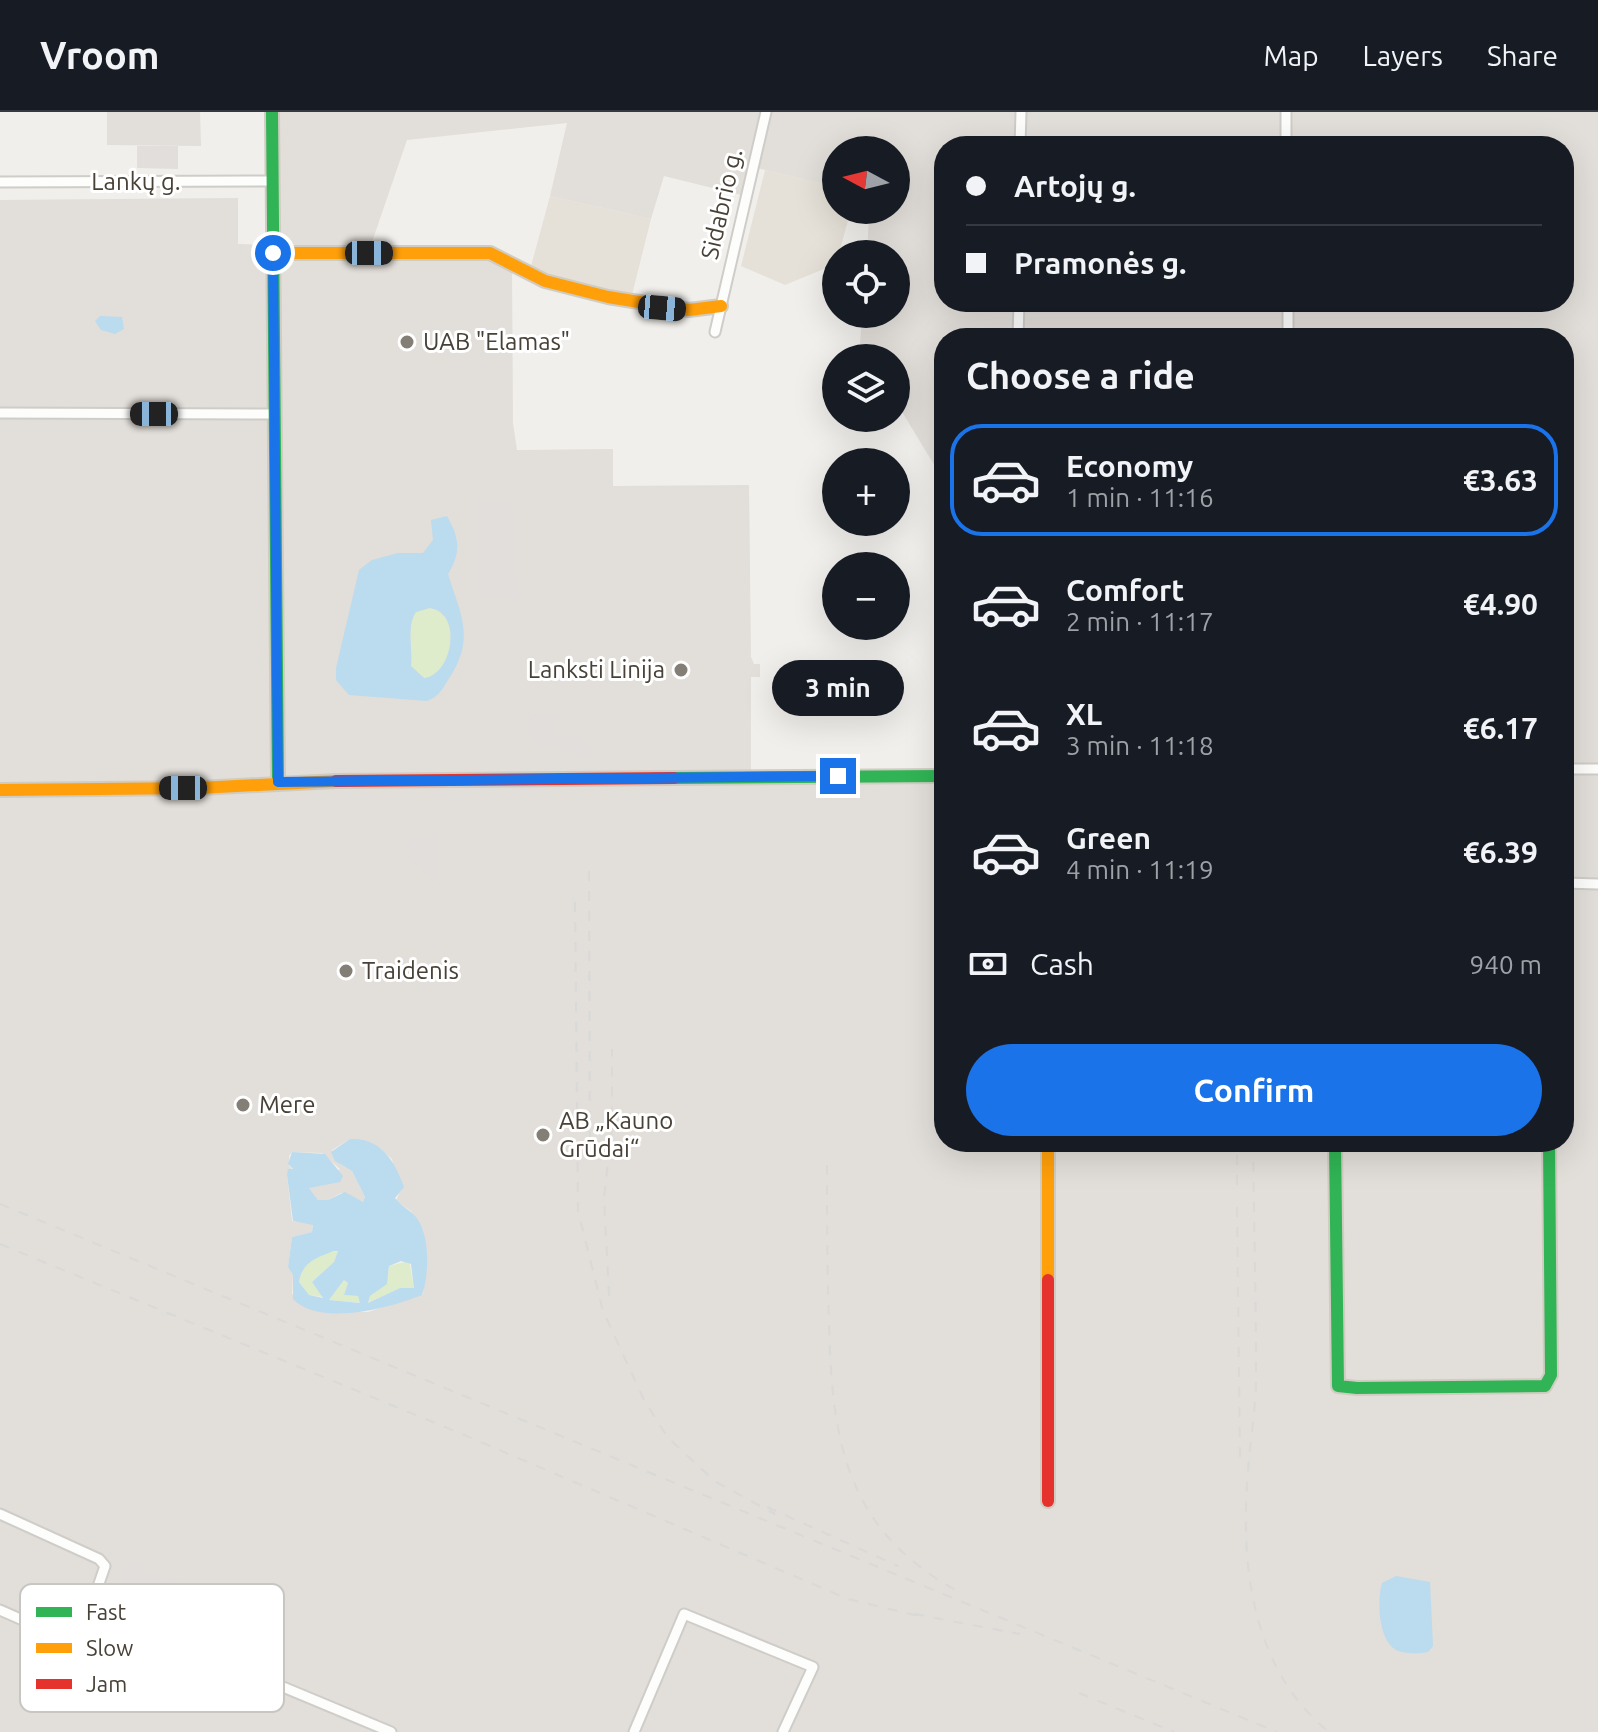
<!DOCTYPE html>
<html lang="en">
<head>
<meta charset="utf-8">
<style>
  :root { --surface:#171b24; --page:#20242c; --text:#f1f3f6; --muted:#9ea1a6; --line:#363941; --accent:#1a73e8 }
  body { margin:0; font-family:Ubuntu,sans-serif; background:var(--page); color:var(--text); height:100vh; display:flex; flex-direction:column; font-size:30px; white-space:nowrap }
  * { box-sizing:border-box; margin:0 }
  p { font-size:26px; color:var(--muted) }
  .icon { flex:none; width:44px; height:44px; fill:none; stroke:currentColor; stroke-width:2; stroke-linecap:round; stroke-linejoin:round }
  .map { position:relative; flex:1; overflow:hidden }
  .sheet { position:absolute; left:934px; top:216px; width:640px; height:824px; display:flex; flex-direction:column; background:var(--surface); border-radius:32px; box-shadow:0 8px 32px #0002 }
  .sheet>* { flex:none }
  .hud { position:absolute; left:934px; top:24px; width:640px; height:176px; border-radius:32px; box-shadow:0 8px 32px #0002; display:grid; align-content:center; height:176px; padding:0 32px; background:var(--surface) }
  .needle { width:52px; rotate:277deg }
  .tools { position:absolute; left:822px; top:24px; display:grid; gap:16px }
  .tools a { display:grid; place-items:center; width:88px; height:88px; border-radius:50%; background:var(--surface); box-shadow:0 8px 32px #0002; font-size:40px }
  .end { position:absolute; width:36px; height:36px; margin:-18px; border:10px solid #1a73e8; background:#fff; box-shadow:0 0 0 4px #fff }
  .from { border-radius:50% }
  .bubble { position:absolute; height:56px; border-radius:28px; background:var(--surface); box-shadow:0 8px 32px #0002; font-size:26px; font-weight:700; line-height:56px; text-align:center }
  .car { position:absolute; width:24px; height:48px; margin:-24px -12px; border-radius:10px; box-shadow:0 0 6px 2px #0007; background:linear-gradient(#222 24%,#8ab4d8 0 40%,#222 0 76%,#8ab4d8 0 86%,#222 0) }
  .hud b { display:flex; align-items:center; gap:28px; height:76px; font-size:30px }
  .hud b+b { border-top:2px solid var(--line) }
  .hud i { width:20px; height:20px; background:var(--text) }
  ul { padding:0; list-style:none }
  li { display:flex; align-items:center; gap:24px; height:112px; margin:0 16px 12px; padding:0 16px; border:4px solid transparent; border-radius:32px }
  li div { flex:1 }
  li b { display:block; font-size:30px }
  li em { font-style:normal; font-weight:700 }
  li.selected { border-color:var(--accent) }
  li>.icon { width:72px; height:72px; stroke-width:1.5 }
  h2 { padding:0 32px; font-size:36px; line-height:96px }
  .pay { display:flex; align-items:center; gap:20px; height:88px; padding:0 32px; font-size:30px }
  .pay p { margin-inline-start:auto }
  .action { display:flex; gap:16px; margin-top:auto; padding:16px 32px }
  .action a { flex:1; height:92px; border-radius:48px; background:var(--accent); color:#fff; font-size:32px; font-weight:700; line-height:92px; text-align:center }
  header { display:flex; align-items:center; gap:48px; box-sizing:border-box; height:112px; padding:0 40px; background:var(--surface); border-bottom:2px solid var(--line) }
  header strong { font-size:38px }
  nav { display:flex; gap:44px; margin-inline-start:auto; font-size:28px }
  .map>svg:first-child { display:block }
  .residential { fill:#e5e1d8 }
  .industrial { fill:#e2ded9; fill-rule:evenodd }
  .green { fill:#dfeccb }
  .parking { fill:#e1dedb }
  .water { fill:#bbdbef; fill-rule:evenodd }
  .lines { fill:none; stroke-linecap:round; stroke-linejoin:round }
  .street-casing { stroke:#cfcdc9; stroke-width:13 }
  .fast-casing { stroke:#d1ccc2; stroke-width:16 }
  .slow-casing { stroke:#d1ccc2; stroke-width:16 }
  .jam-casing { stroke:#d1ccc2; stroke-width:16 }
  .street { stroke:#fdfdfc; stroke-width:9 }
  .fast { stroke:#30b455; stroke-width:12 }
  .slow { stroke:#ff9f0a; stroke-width:12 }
  .jam { stroke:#e5322d; stroke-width:12 }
  .rail { stroke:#d9d9d8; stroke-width:2; stroke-dasharray:10 10; stroke-linecap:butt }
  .route { stroke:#1a73e8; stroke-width:10 }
  .poi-dot { fill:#837e76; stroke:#fff; stroke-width:3 }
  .labels { text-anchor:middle; stroke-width:6; stroke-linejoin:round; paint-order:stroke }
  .street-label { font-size:24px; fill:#484137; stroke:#fff }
  .poi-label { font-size:24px; fill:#484137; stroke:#fff; text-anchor:start }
  .key { fill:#fff; stroke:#c8c6c3; stroke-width:2 }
  .key-label { font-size:22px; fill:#484137 }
</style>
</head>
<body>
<header>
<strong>Vroom</strong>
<nav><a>Map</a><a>Layers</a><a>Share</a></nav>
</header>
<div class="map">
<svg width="1598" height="1620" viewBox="0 0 1598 1620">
  <rect width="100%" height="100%" fill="#f1efeb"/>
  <g class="residential">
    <polygon points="765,58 836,75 836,98 851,98 836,152 785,173 741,154"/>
    <polygon points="550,84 651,107 629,195 527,169"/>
  </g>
  <g class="industrial">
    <polygon points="107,0 200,0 201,34 107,33"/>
    <path d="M278,0H760L741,83L664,64L651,107L550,84L567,11L407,28L371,133L483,134L495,149L512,160L513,311L517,338L613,337V374L749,373L751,545L754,552H760V565H751V670H944V1030H1564V226H944V369L896,290V246H869L860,232L862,202H896V142H867L869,103L866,98H896V38H836V75L757,56L770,0H1598V1620H0V88L238,86V132L279,133ZM944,34H1564V190H944ZM350,1027L381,1037L392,1047L399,1082L396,1089L411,1099L423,1118L426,1153L423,1182L368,1200L312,1198L292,1182L293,1163L288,1155L292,1125L312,1120L313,1112L292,1109L287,1063L304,1069L289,1054V1044L292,1040L322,1041L340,1057L309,1076L318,1088H328L341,1081L363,1090L365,1085L352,1059L340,1052L332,1038Z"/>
  </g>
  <g class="green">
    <path d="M429,496C464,501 452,564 424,566L411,554C413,537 406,514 416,500Z"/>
    <path d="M338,1139L334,1150L312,1170L323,1185L309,1183L299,1170C301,1151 321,1140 338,1139Z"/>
    <path d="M409,1149L414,1176H400L368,1191L370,1184C383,1176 389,1169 389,1154Z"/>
    <polygon points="344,1168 348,1171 344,1183 358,1184 361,1191 329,1188"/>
  </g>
  <g class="parking">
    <polygon points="137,34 178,34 178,57 137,56"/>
    <polygon points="476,387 513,387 514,466 520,466 520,487 477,487"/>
    <polygon points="536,602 554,602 555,621 590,630 588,646 533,631 527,612"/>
    <polygon points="438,725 439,774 408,745 407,726"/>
    <polygon points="128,1449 197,1478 182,1514 113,1486"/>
  </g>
  <g class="water">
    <polygon points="100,204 122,205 124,217 115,222 101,218 95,209"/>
    <path d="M447,404C460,427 461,441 448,462C461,504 476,527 448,568C442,578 438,585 427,589L349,583L336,568V556L359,458L372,448L398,441H423L433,428L431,408ZM430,496C464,501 452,564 424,566L411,554C413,537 406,514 416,500Z"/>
    <path d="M350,1027C381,1025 395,1050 404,1075L395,1086C401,1095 412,1098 418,1108C430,1126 429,1163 422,1183C390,1196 320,1215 293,1187V1163L288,1155L292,1125L312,1120L313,1113L293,1109L287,1063L288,1057H293L288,1052L292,1040L325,1042L343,1064L340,1070L309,1076L318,1088H328L345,1080L363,1090L365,1085L352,1059L335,1049L331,1040ZM334,1139H338L334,1150L312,1170L323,1186L309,1183L299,1170C302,1150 318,1145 334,1139ZM401,1149L411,1152L414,1176H400L368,1191L370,1184L387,1172L389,1154ZM344,1168L348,1171L344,1183L358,1184L360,1191L329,1188Z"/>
    <path d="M1396,1464L1430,1470L1433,1534L1428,1540C1418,1542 1404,1542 1396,1538C1378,1528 1377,1488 1382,1471Z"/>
  </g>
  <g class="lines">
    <defs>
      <g id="street">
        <polyline points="1286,0 1286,34"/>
        <polyline points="1020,34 1021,0"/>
        <polyline points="0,70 272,69"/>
        <polyline points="1288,190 1288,226"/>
        <polyline points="715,220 766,0"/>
        <polyline points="1018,226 1019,190"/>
        <polyline points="0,301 275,302"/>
        <polyline points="1564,657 1598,657"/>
        <polyline points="1564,771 1598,772"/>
        <polyline points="0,1402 99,1447 105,1454 91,1495 74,1527 68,1528 0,1498"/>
        <polyline points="91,1495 391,1620"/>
        <polyline points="634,1620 684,1502 813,1555 783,1620"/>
      </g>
      <g id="fast">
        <polyline points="272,0 278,670"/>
        <polyline points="674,666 944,664"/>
        <polyline points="1335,1030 1338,1274 1357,1276 1545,1274 1551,1263 1549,1030"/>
      </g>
      <g id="slow">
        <polyline points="273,141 490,141 545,169 608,185 689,198 721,194"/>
        <polyline points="0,678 199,676 336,669"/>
        <polyline points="1048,1030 1048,1168"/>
      </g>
      <g id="jam">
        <polyline points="336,669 674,666"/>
        <polyline points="1048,1168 1048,1389"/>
      </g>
    </defs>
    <use href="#street" class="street-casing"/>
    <use href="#fast" class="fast-casing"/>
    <use href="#slow" class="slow-casing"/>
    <use href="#jam" class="jam-casing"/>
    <use href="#street" class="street"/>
    <use href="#fast" class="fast"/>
    <use href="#slow" class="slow"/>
    <use href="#jam" class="jam"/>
    <g class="rail">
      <polyline points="589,759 590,1035"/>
      <polyline points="575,790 578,1099 603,1199 644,1288 668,1326 716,1370 775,1402"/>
      <path d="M1253,1030C1254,1109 1256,1188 1256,1267C1256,1298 1250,1328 1248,1358C1240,1452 1251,1557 1329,1620"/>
      <polyline points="1237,1043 1237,1082"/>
      <path d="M827,1053C827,1106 827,1158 829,1211C832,1329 845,1418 959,1480"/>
      <polyline points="0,1092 1277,1620"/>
      <polyline points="1237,1095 1240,1347"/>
      <polyline points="0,1132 462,1322 848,1487 923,1505"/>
      <polyline points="609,1184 604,1086 612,1015 612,937"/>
      <polyline points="767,1395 898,1454"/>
      <polyline points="914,1502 1020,1522"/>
      <polyline points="1079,1581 1174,1620"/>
    </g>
  </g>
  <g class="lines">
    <polyline class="route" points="273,141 278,670 838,664"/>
  </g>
  <g class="poi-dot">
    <circle cx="407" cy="230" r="8"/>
    <circle cx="681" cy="558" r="8"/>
    <circle cx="346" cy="859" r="8"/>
    <circle cx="243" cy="993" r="8"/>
    <circle cx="543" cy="1023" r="8"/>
  </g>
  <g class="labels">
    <g class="street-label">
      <text x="136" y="78">Lankų g.</text>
      <text transform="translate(722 92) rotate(-77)" y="8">Sidabrio g.</text>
    </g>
    <g class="poi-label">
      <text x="423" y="238">UAB "Elamas"</text>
      <text x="665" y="566" text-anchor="end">Lanksti Linija</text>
      <text x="362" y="867">Traidenis</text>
      <text x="259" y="1001">Mere</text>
      <text x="559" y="1017">AB „Kauno<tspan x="559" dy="28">Grūdai“</tspan></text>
    </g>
  </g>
  <rect x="20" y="1472" width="264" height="128" rx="12" class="key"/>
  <rect x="36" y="1495" width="36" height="10" fill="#30b455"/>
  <rect x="36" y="1531" width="36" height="10" fill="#ff9f0a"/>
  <rect x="36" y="1567" width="36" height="10" fill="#e5322d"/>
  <g class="key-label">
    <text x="86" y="1508">Fast</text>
    <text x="86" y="1544">Slow</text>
    <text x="86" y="1580">Jam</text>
  </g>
</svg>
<div class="tools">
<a><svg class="needle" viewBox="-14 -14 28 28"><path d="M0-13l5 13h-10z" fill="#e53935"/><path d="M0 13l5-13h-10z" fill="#9ea1a6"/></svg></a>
<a><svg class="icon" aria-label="locate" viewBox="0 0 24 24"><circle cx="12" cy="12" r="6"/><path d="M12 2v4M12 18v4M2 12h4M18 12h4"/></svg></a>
<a><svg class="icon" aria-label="layers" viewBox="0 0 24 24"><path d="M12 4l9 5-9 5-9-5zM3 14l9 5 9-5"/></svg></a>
<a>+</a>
<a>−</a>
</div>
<i class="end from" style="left:273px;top:141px"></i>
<i class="end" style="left:838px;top:664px"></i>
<div class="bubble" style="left:772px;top:548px;width:132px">3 min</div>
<i class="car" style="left:369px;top:141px;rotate:90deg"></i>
<i class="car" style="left:662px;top:196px;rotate:95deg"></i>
<i class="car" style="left:154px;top:302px;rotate:270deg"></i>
<i class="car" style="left:183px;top:676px;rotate:270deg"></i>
<div class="hud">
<b><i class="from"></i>Artojų g.</b>
<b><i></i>Pramonės g.</b>
</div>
<section class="sheet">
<h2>Choose a ride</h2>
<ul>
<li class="selected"><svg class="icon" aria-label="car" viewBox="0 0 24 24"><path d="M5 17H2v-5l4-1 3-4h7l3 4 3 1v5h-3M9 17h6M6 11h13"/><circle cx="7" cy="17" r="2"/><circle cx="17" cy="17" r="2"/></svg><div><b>Economy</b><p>1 min · 11:16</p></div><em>€3.63</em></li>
<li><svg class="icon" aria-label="car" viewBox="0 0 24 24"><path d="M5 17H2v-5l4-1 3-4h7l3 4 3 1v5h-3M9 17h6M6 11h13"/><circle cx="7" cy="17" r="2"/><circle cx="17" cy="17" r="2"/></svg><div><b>Comfort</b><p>2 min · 11:17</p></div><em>€4.90</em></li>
<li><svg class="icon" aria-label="car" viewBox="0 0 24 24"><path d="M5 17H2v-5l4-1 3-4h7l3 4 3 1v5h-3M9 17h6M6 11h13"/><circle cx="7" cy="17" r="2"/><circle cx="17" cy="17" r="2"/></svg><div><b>XL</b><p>3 min · 11:18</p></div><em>€6.17</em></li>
<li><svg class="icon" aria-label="car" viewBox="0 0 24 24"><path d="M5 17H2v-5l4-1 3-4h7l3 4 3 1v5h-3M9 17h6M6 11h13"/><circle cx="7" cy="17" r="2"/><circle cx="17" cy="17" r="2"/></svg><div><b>Green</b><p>4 min · 11:19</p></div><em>€6.39</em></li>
</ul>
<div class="pay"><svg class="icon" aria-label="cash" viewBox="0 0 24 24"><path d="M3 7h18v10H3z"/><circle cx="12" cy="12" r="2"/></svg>Cash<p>940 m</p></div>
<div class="action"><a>Confirm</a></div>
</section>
</div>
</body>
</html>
